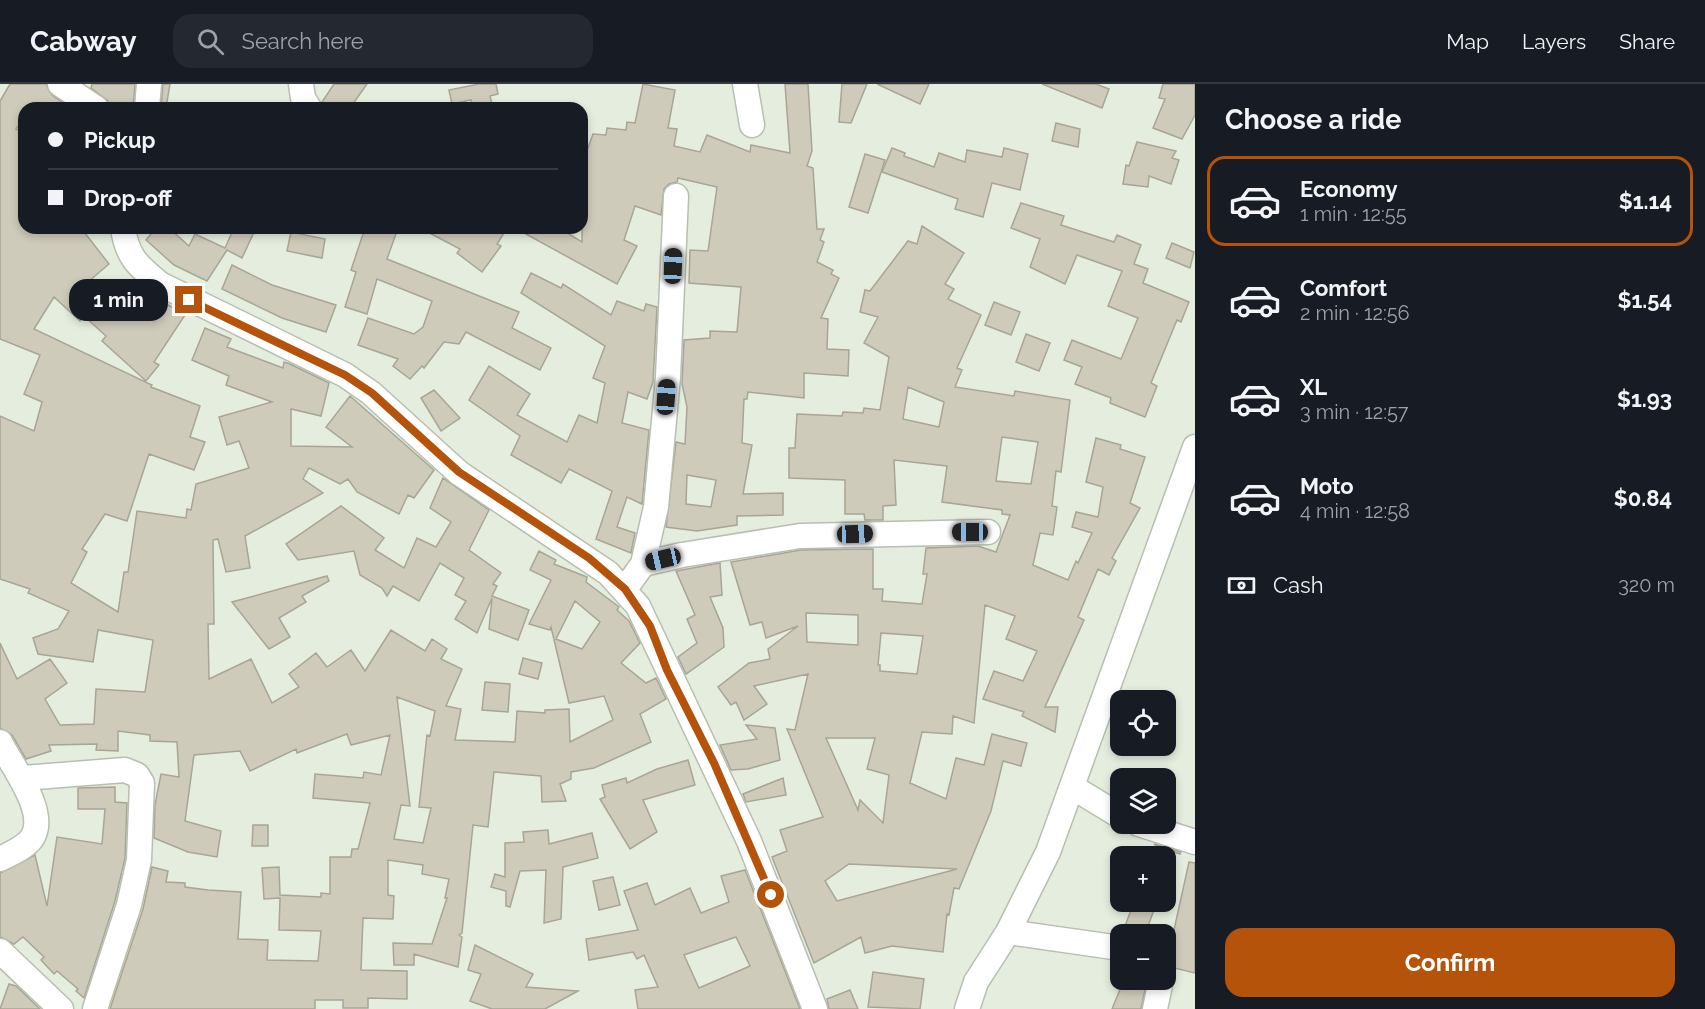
<!DOCTYPE html>
<html lang="en">
<head>
<meta charset="utf-8">
<style>
  :root { --surface:#171b24; --page:#242831; --text:#f1f3f6; --muted:#9ea1a6; --line:#363941; --accent:#b45309 }
  body { margin:0; font-family:Raleway,sans-serif; background:var(--page); color:var(--text); height:100vh; display:flex; flex-direction:column; font-size:22px; white-space:nowrap }
  * { box-sizing:border-box; margin:0 }
  p { font-size:20px; color:var(--muted) }
  .icon { flex:none; width:33px; height:33px; fill:none; stroke:currentColor; stroke-width:2; stroke-linecap:round; stroke-linejoin:round }
  .map { position:relative; flex:1; overflow:hidden }
  .drawer { display:flex; flex-direction:column; background:var(--surface); width:510px }
  .drawer>* { flex:none }
  .guide { position:absolute; left:18px; top:18px; width:570px; height:132px; border-radius:18px; box-shadow:0 3px 9px #0003; display:grid; align-content:center; height:132px; padding:0 30px; background:var(--surface) }
  .buttons { position:absolute; left:1110px; top:606px; display:grid; gap:12px }
  .buttons a { display:grid; place-items:center; width:66px; height:66px; border-radius:12px; background:var(--surface); box-shadow:0 3px 9px #0003; font-size:30px }
  .end { position:absolute; width:27px; height:27px; margin:-14px; border:8px solid #b45309; background:#fff; box-shadow:0 0 0 3px #fff }
  .from { border-radius:50% }
  .bubble { position:absolute; height:42px; border-radius:18px; background:var(--surface); box-shadow:0 3px 9px #0003; font-size:20px; font-weight:700; line-height:42px; text-align:center }
  .car { position:absolute; width:18px; height:36px; margin:-18px -9px; border-radius:8px; box-shadow:0 0 4px 2px #0007; background:linear-gradient(#222 24%,#8ab4d8 0 40%,#222 0 76%,#8ab4d8 0 86%,#222 0) }
  .guide b { display:flex; align-items:center; gap:21px; height:57px; font-size:22px }
  .guide b+b { border-top:2px solid var(--line) }
  .guide i { width:15px; height:15px; background:var(--text) }
  ul { padding:0; list-style:none }
  li { display:flex; align-items:center; gap:18px; height:90px; margin:0 12px 9px; padding:0 18px; border:3px solid transparent; border-radius:18px }
  li div { flex:1 }
  li b { display:block; font-size:22px }
  li em { font-style:normal; font-weight:700 }
  li.active { border-color:var(--accent) }
  li>.icon { width:54px; height:54px; stroke-width:1.5 }
  h2 { padding:0 30px; font-size:27px; line-height:72px }
  .pay { display:flex; align-items:center; gap:15px; height:66px; padding:0 30px; font-size:22px }
  .pay p { margin-inline-start:auto }
  .primary-button { display:flex; gap:12px; margin-top:auto; padding:12px 30px }
  .primary-button a { flex:1; height:69px; border-radius:18px; background:var(--accent); color:#fff; font-size:24px; font-weight:700; line-height:69px; text-align:center }
  header { display:flex; align-items:center; gap:36px; box-sizing:border-box; height:84px; padding:0 30px; background:var(--surface); border-bottom:2px solid var(--line) }
  header strong { font-size:28px }
  nav { display:flex; gap:33px; margin-inline-start:auto; font-size:21px }
  .search { width:420px; height:54px; background:var(--page); display:flex; align-items:center; gap:15px; box-sizing:border-box; padding:0 21px; border-radius:18px; color:var(--muted); font-size:22px }
  main { display:flex; flex:1; min-height:0 }
  .map>svg:first-child { display:block }
  .building { fill:#cecbba; stroke:#a8a595; stroke-width:1.5; fill-rule:evenodd }
  .lines { fill:none; stroke-linecap:round; stroke-linejoin:round }
  .minor-casing { stroke:#b7bfb0; stroke-width:27 }
  .minor { stroke:#fff; stroke-width:24 }
  .route { stroke:#b45309; stroke-width:8 }
</style>
</head>
<body>
<header>
<strong>Cabway</strong>
<div class="search"><svg class="icon" aria-label="search" viewBox="0 0 24 24"><circle cx="10" cy="10" r="6"/><path d="M15 15l6 6"/></svg>Search here</div>
<nav><a>Map</a><a>Layers</a><a>Share</a></nav>
</header>
<main>
<div class="map">
<svg width="1195" height="925" viewBox="0 0 1195 925">
  <rect width="100%" height="100%" fill="#e5eede"/>
  <g class="building">
    <path d="M10,0H46L52,11L70,24H24V34L16,45L24,49V144H81L109,180L88,198L129,236L143,220L154,229L162,217L185,231L154,278L159,281L146,297L102,257L106,252L84,232L80,237L54,213L34,245L152,301L151,303L200,322L190,353L205,358L194,386L149,370L127,437L105,430L82,465L87,468L71,499L118,528L124,488H128L137,427L186,434L187,425L191,426L196,400L249,384L239,357L227,361L219,333L272,318L226,301L229,292L192,276L205,244L231,255L227,263L283,284L284,278L290,280L329,299L321,332L291,325V362L352,363L326,343L350,312L434,386L414,414L408,411L399,430L357,408L348,395L340,400L309,384L303,395L323,409L245,452L250,484L226,488L218,455L213,456L214,540H208L209,595L251,575L272,619L299,603L289,590L316,569L327,583L351,566L365,587L391,546L425,567L432,555L447,565L441,575L462,585L446,622L461,625L455,656L515,658L517,627L545,629V626L569,625L570,658L613,636L604,612L569,619L551,543L550,546L529,540L551,496L530,486L539,467L556,476L554,480L587,493L586,498L619,523L617,526L629,537L640,559L621,579L646,599L656,594L666,615L640,630L651,658L594,684L571,688V695L560,700L566,717L542,718L541,692L494,688L488,743L473,741L462,849L459,851L462,853L458,883L414,870V881H394L393,859L432,860L447,814H445L449,795L422,790L423,781L388,776V811L394,812L393,835L363,834L361,886L407,887V915L368,914V924H343V916H315V925H110L143,825L152,783L168,787L166,798L185,799V803L208,806L241,808L238,855L268,856L267,876L318,877L321,847L279,846L280,814L264,815L262,784L279,783L280,811L321,813V809L330,810V773H351L352,765H358L370,719L313,714L315,690L363,694L364,688L381,691L390,651L351,661L347,650L297,669L296,665L250,687L240,667L194,671L185,737L221,747L217,773L188,768L154,754L155,721L161,690L179,693L177,658L150,657V651L118,647V667L96,666L97,660L49,661L51,667L26,675L12,651L0,644V559L17,595L50,575L67,599L45,615L60,641L94,640L96,605L145,608L153,556L98,546L93,578L38,570L33,554L58,545L69,527L28,509L30,505L0,495V332L34,347L42,318L24,310L40,271L0,255V17ZM575,517L600,538L582,565L556,555ZM397,613L435,627L430,652L427,651L419,723L431,724L423,759L394,755L401,721L410,722Z"/>
    <polygon points="92,0 135,0 133,24 110,24 108,17 91,4"/>
    <polygon points="163,0 170,0 166,24 161,24"/>
    <polygon points="334,0 367,0 350,24 330,24 322,18"/>
    <polygon points="479,0 496,0 498,10 490,12 492,20 473,24 471,16 452,20 449,6"/>
    <path d="M643,0L675,6L668,44L677,45L674,62L700,68L707,51L750,68L751,61L790,69L785,0H808L812,67L807,82L813,84L817,145H824L820,156L824,158L817,178L833,186L831,190L839,194L821,234L828,235L827,265L849,266L848,292L804,289V314L748,308L747,315H744L742,359L752,361L743,410L783,409V431L737,432V441L697,447L666,443L676,358L685,360L687,323L682,300L684,256L710,254V247L737,248L741,203L689,199L690,166L708,167L717,103L678,94L677,98L669,100L664,105L661,131L635,122L624,156L637,162L617,200L515,144H559L582,158V80L593,50L606,51L607,44L626,46L627,38L635,39ZM687,391L716,396L711,423L686,420Z"/>
    <polygon points="842,0 867,0 851,39 839,38"/>
    <polygon points="877,0 929,0 920,20"/>
    <polygon points="1042,0 1096,0 1109,5 1102,24"/>
    <polygon points="1163,0 1195,0 1195,31 1182,55 1153,44 1165,15 1159,14"/>
    <polygon points="1056,39 1080,45 1078,63 1052,57"/>
    <polygon points="1137,58 1176,67 1172,74 1179,76 1171,100 1149,92 1148,103 1123,100 1126,81 1129,82"/>
    <polygon points="892,64 905,69 904,72 934,83 939,69 965,78 967,66 1002,73 1004,64 1028,70 1020,106 992,99 983,133 955,125 958,115 882,88"/>
    <polygon points="865,70 885,76 868,129 849,123"/>
    <polygon points="1021,119 1064,132 1061,141 1114,158 1117,151 1141,161 1134,180 1148,185 1143,199 1189,218 1181,238 1177,236 1151,299 1157,302 1145,333 1110,319 1111,314 1075,300 1082,283 1064,276 1072,256 1121,275 1138,234 1108,222 1122,187 1077,171 1065,200 1030,183 1040,155 1011,144"/>
    <path d="M922,142L964,169L945,200L954,205L948,215L981,231L957,284L962,286L955,303L1014,312L1015,307L1070,316L1061,388L1056,387L1052,422L1057,423L1053,451L1040,449L1033,481L1068,496L1076,477L1078,479L1092,449L1072,443L1076,428L1098,433L1103,403L1086,398L1096,354L1121,361L1120,365L1145,373L1130,419L1140,424L1112,474L1116,477L1109,491L1098,485L1078,533L1084,536L1045,623H1058L1055,648L1022,632L1024,628L983,615L994,587L1023,597L1037,567L1006,555L1015,532L985,521L974,639L953,632L952,650L922,648L910,699L946,715L956,674L984,681L992,650L1027,659L1021,682L1003,677L991,727L959,805L954,804L949,831L947,830L943,868L892,862L865,869L861,853L814,879L772,773L787,767L780,746L823,733L787,645L795,646L808,590L754,602L767,620L744,636L736,618L731,621L718,603L749,579L770,575L768,565L798,542L766,554L762,538L750,541L731,478L801,466L873,465V505H883L882,517L922,520L927,490H923L926,464L978,462L996,468L1010,431L1002,430V426L942,418L947,382L894,376L896,421L883,422V436H865L864,430H845V396L789,394V364H795L797,330L842,332L843,328L863,329L864,324L880,326L889,273L864,259L878,233L860,228L865,206L870,207L908,157L917,160ZM908,303L944,318L939,343L903,335ZM1002,353L1038,358L1031,400L996,397ZM806,529L858,531V561L807,558ZM881,549L923,552L917,590L880,587V581H878ZM826,654H875L867,685L889,691L883,739L860,716L858,726ZM849,780L957,785L837,817L825,797Z"/>
    <polygon points="156,144 169,144 189,162 195,150 225,164 234,144 256,144 242,174 227,166 207,197 174,181 146,156"/>
    <polygon points="365,144 398,144 387,175 519,228 512,244 551,264 540,286 466,248 459,260 444,258 424,284 422,282 410,295 393,282 398,275 358,261 368,234 414,250 423,243 432,217 377,195 367,230 345,223 356,188 351,186"/>
    <polygon points="420,144 507,144 497,160 501,162 482,188 457,169 460,165"/>
    <polygon points="291,148 325,155 322,174 287,167"/>
    <polygon points="1172,159 1194,168 1190,184 1166,174"/>
    <polygon points="232,181 272,201 336,221 326,248 282,234 222,205"/>
    <polygon points="531,189 561,204 563,200 611,231 617,217 644,227 646,220 657,223 653,298 647,315 628,308 622,339 649,346 642,420 627,413 617,443 635,449 631,469 596,455 612,407 569,385 561,399 511,371 520,352 469,316 489,282 530,310 517,331 567,358 579,331 597,339 605,299 593,294 605,262 521,209"/>
    <polygon points="994,218 1020,228 1011,251 985,241"/>
    <polygon points="1026,250 1050,259 1039,287 1016,278"/>
    <polygon points="434,306 460,334 441,347 421,314"/>
    <polygon points="443,394 489,426 469,466 501,489 493,500 497,502 492,512 529,526 518,556 489,545 492,514 477,549 455,535 466,517 455,511 464,494 440,479 419,517 393,502 387,512 382,504 360,491 354,467 298,476 286,460 341,422 384,454 375,466 404,484 417,454 436,463 451,438 430,424"/>
    <polygon points="720,479 722,511 710,513 723,544 724,563 686,590 678,573 697,559 687,535 695,531 676,487"/>
    <polygon points="327,492 329,497 302,512 306,518 279,534 290,553 269,565 232,518"/>
    <polygon points="523,574 542,579 538,595 519,590"/>
    <polygon points="485,598 510,600 508,628 482,626"/>
    <polygon points="746,641 775,644 780,676 748,685 731,686 720,661 757,655"/>
    <polygon points="688,676 695,701 643,716 657,748 630,765 600,715 605,713 602,701 626,694 627,699 657,685"/>
    <polygon points="783,694 786,711 746,718 743,710"/>
    <polygon points="115,703 115,718 127,719 125,774 115,817 84,914 76,907 78,905 57,887 54,890 41,876 44,873 23,853 14,860 0,853 0,789 35,771 47,822 57,753 102,760 105,725 78,725 78,704"/>
    <polygon points="253,741 268,741 268,762 252,762"/>
    <polygon points="548,746 549,760 592,749 598,774 563,783 561,835 544,839 546,786 520,787 510,823 506,822 506,807 491,803 495,790 505,793 505,759 524,758 523,748"/>
    <polygon points="1154,760 1181,768 1180,770 1174,768 1173,772 1156,772 1159,763"/>
    <polygon points="1189,778 1195,779 1195,889 1166,882"/>
    <path d="M745,786L800,925H638L635,906L658,903L644,871L637,875L633,868L589,876L586,855L638,846L624,807L647,799L655,821L690,804L701,829L729,818L721,792ZM736,853L750,882L699,904L684,871Z"/>
    <polygon points="613,793 620,821 599,826 593,797"/>
    <polygon points="1134,818 1157,818 1145,850 1122,850"/>
    <polygon points="475,861 533,890 526,903 578,907 545,925 492,925 470,917 481,890 468,886"/>
    <polygon points="873,888 924,895 920,925 868,923"/>
    <polygon points="1124,896 1147,896 1141,925 1112,925"/>
    <polygon points="9,900 16,902 40,925 0,925"/>
    <polygon points="850,906 858,925 829,925 827,915"/>
  </g>
  <g class="lines">
    <defs>
      <g id="minor">
        <polyline points="60,0 96,24"/>
        <polyline points="301,0 303,14 309,24"/>
        <polyline points="745,0 752,41"/>
        <polyline points="147,24 149,0"/>
        <path d="M123,144C127,173 138,182 160,200L345,291L371,309L459,389L608,489L638,522L749,757L815,925"/>
        <polyline points="643,480 682,471 800,452 988,448"/>
        <polyline points="625,505 643,480 656,423 668,293 676,112"/>
        <path d="M0,658C11,681 49,728 32,754C25,764 10,770 0,775"/>
        <polyline points="23,694 125,686 137,691 142,699 139,776 129,821 95,925"/>
        <polyline points="1074,704 1120,732"/>
        <polyline points="1139,740 1195,758"/>
        <polyline points="1008,848 1120,864"/>
        <polyline points="0,867 61,925"/>
        <polyline points="967,925 976,898 1008,848 1048,768 1195,363"/>
        <polyline points="1155,925 1161,896"/>
      </g>
    </defs>
    <use href="#minor" class="minor-casing"/>
    <use href="#minor" class="minor"/>
  </g>
  <g class="lines">
    <polyline class="route" points="189,216 345,291 372,309 459,388 589,474 625,505 650,542 667,586 714,679 771,811"/>
  </g>
</svg>
<div class="buttons">
<a><svg class="icon" aria-label="locate" viewBox="0 0 24 24"><circle cx="12" cy="12" r="6"/><path d="M12 2v4M12 18v4M2 12h4M18 12h4"/></svg></a>
<a><svg class="icon" aria-label="layers" viewBox="0 0 24 24"><path d="M12 4l9 5-9 5-9-5zM3 14l9 5 9-5"/></svg></a>
<a>+</a>
<a>−</a>
</div>
<i class="end from" style="left:771px;top:811px"></i>
<i class="end" style="left:189px;top:216px"></i>
<div class="bubble" style="left:69px;top:195px;width:99px">1 min</div>
<i class="car" style="left:673px;top:182px;rotate:2deg"></i>
<i class="car" style="left:666px;top:313px;rotate:4deg"></i>
<i class="car" style="left:970px;top:448px;rotate:270deg"></i>
<i class="car" style="left:855px;top:450px;rotate:88deg"></i>
<i class="car" style="left:663px;top:475px;rotate:257deg"></i>
<div class="guide">
<b><i class="from"></i>Pickup</b>
<b><i></i>Drop-off</b>
</div>
</div>
<section class="drawer">
<h2>Choose a ride</h2>
<ul>
<li class="active"><svg class="icon" aria-label="car" viewBox="0 0 24 24"><path d="M5 17H2v-5l4-1 3-4h7l3 4 3 1v5h-3M9 17h6M6 11h13"/><circle cx="7" cy="17" r="2"/><circle cx="17" cy="17" r="2"/></svg><div><b>Economy</b><p>1 min · 12:55</p></div><em>$1.14</em></li>
<li><svg class="icon" aria-label="car" viewBox="0 0 24 24"><path d="M5 17H2v-5l4-1 3-4h7l3 4 3 1v5h-3M9 17h6M6 11h13"/><circle cx="7" cy="17" r="2"/><circle cx="17" cy="17" r="2"/></svg><div><b>Comfort</b><p>2 min · 12:56</p></div><em>$1.54</em></li>
<li><svg class="icon" aria-label="car" viewBox="0 0 24 24"><path d="M5 17H2v-5l4-1 3-4h7l3 4 3 1v5h-3M9 17h6M6 11h13"/><circle cx="7" cy="17" r="2"/><circle cx="17" cy="17" r="2"/></svg><div><b>XL</b><p>3 min · 12:57</p></div><em>$1.93</em></li>
<li><svg class="icon" aria-label="car" viewBox="0 0 24 24"><path d="M5 17H2v-5l4-1 3-4h7l3 4 3 1v5h-3M9 17h6M6 11h13"/><circle cx="7" cy="17" r="2"/><circle cx="17" cy="17" r="2"/></svg><div><b>Moto</b><p>4 min · 12:58</p></div><em>$0.84</em></li>
</ul>
<div class="pay"><svg class="icon" aria-label="cash" viewBox="0 0 24 24"><path d="M3 7h18v10H3z"/><circle cx="12" cy="12" r="2"/></svg>Cash<p>320 m</p></div>
<div class="primary-button"><a>Confirm</a></div>
</section>
</main>
</body>
</html>
